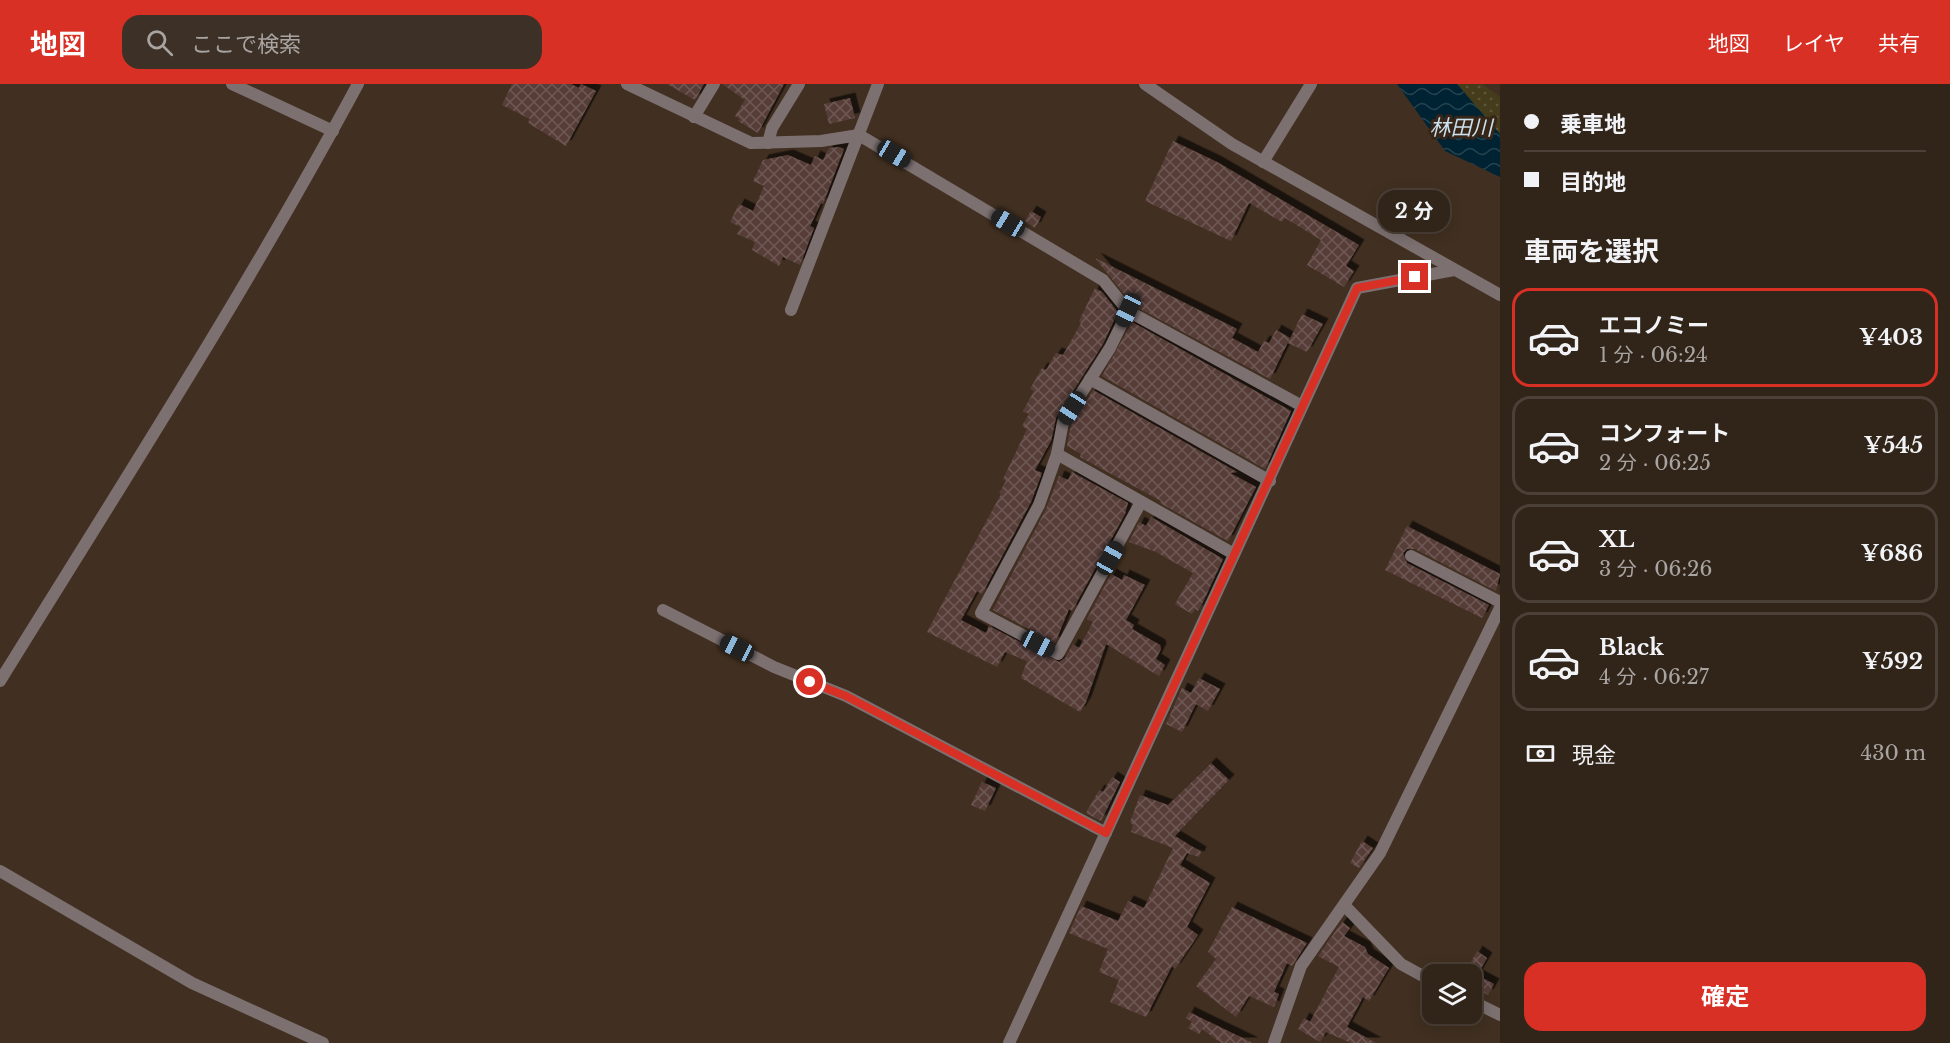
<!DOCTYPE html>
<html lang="ja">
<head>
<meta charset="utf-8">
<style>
  :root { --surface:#312419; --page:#3d3026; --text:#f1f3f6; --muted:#a8a4a2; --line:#4c4138; --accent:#d93025 }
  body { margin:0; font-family:"Libre Baskerville","Noto Sans JP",serif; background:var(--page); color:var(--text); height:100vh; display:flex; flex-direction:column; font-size:22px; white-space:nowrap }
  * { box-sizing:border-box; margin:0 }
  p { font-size:20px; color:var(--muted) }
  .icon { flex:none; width:33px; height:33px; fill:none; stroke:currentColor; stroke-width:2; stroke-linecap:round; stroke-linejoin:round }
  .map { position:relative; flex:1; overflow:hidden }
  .sheet { display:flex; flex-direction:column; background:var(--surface); width:450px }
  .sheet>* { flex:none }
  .guide { display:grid; align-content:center; height:132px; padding:0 24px; background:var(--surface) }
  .controls { position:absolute; left:1422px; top:880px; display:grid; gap:12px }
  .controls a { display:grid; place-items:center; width:60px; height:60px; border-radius:12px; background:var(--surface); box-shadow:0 3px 15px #0003,0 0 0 2px var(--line); font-size:30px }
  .end { position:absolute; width:27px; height:27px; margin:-14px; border:8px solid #d93025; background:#fff; box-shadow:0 0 0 3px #fff }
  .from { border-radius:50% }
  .bubble { position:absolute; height:42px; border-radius:18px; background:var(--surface); box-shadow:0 3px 15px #0003,0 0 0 2px var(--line); font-size:20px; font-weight:700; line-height:42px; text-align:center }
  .car { position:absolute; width:18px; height:36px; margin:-18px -9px; border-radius:8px; box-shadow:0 0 4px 2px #0007; background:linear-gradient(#222 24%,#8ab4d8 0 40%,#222 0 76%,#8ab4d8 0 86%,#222 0) }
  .guide b { display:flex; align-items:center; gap:21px; height:57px; font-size:22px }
  .guide b+b { border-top:2px solid var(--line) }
  .guide i { width:15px; height:15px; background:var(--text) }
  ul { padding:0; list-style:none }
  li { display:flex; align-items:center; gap:18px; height:99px; margin:0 12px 9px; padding:0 12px; border:3px solid var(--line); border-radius:18px }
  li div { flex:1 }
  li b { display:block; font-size:22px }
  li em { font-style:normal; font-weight:700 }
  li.active { border-color:var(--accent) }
  li>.icon { width:54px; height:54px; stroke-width:1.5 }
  h2 { padding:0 24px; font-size:27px; line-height:72px }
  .pay { display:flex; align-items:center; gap:15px; height:66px; padding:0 24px; font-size:22px }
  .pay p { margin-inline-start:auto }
  .primary-button { display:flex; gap:12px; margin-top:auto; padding:12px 24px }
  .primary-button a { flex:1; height:69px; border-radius:18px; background:var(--accent); color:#fff; font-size:24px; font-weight:700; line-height:69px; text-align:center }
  header { display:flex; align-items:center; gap:36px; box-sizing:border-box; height:84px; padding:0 30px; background:var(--accent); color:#fff }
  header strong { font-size:28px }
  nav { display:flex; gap:33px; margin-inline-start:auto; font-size:21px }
  .search { width:420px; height:54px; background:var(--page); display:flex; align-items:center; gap:15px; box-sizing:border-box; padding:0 21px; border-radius:18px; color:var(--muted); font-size:22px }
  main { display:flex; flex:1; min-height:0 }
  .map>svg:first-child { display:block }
  .sand { fill:url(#sand-dots) }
  .water { fill:url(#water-waves) }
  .building { fill:url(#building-cross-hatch); filter:url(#shadow) }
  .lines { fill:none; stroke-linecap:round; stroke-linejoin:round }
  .minor { stroke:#7c7070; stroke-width:12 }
  .route { stroke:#d93025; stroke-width:8 }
  .labels { text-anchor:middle; stroke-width:6; stroke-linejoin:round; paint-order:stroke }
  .water-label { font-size:21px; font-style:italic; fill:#cae1ef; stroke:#372617 }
</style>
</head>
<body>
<header>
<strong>地図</strong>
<div class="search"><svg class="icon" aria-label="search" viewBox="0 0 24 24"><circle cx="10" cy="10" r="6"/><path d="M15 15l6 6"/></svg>ここで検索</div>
<nav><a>地図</a><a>レイヤ</a><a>共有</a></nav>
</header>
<main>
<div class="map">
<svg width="1500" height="959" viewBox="0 0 1500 959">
  <defs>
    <pattern id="sand-dots" width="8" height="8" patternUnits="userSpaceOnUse" patternTransform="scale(1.5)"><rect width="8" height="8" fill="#443c1b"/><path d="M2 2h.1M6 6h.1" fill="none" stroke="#5f573b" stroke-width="1.8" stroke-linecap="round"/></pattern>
    <pattern id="water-waves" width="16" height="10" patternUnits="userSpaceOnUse" patternTransform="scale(1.5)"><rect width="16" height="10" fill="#002333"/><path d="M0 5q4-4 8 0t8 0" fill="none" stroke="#25424f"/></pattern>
    <pattern id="building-cross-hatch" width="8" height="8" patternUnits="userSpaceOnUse" patternTransform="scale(1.5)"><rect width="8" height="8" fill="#573e39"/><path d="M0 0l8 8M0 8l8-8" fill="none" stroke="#6f5954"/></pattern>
    <filter id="shadow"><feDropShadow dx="5.5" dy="-5.5" stdDeviation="0" flood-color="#0009"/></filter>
  </defs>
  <rect width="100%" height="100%" fill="#413021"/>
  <polygon class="sand" points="1457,0 1482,0 1500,13 1500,50"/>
  <polygon class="water" points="1397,0 1457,0 1500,50 1500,93 1445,67"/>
  <g class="building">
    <polygon points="512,0 571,0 579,4 581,0 596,7 566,62 528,39 530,35 502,21"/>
    <polygon points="667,0 704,0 695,16"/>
    <polygon points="722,0 784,0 758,49 738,37 740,35 735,32 745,16"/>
    <polygon points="850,14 855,34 829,40 824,20"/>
    <polygon points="1173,57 1217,78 1359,161 1346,182 1354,187 1344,203 1307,181 1321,156 1285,134 1282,138 1249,119 1231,157 1145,117"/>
    <polygon points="839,63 844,65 823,120 821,119 810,142 814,144 800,181 783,173 779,182 752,166 755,158 737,150 741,143 730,138 739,120 753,127 764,102 753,97 763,76 788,71 811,81 815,72 823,76 829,64"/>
    <polygon points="1031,127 1041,133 1035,144 1025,137"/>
    <polygon points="1095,174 1237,245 1232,254 1258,268 1264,257 1269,259 1276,246 1290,254 1270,295 1133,221"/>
    <polygon points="1095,204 1102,208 1118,228 1103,260 1056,334 1051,357 1035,386 1042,389 1031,418 982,510 977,507 961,536 986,549 989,542 1059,578 1065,574 1073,560 1079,564 1093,538 1087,535 1111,490 1122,496 1124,491 1145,501 1126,536 1134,541 1132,545 1160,561 1161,565 1156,575 1165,581 1159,592 1106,560 1086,618 1080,628 1021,594 1027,577 1005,568 997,583 927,548 1001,410 999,409 1006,397 1003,395 1027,345 1022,342 1029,330 1023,327 1034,307 1030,305 1042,284 1046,286 1056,269 1063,271 1081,239 1079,237"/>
    <polygon points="1302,230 1323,240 1307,268 1288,259"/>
    <polygon points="1132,238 1291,327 1265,385 1102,292"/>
    <polygon points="1093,306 1237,388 1230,389 1256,403 1228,457 1160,419 1161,417 1080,373 1081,370 1067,362 1071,341"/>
    <polygon points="1072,388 1128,419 1125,430 1072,527 1069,525 1055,559 993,526 1046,425 1059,392 1068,396"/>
    <polygon points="1151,433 1223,475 1204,516 1198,527 1195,525 1192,530 1175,520 1193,489 1156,468 1129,458 1139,438 1146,442"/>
    <polygon points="1407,442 1500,490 1496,507 1415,465 1407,465 1403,469 1407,479 1489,521 1482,534 1385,486"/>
    <polygon points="1199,594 1220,605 1208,627 1196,620 1182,648 1166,640 1182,604 1191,609"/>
    <polygon points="1211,679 1229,696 1175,752 1201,768 1199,773 1187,769 1180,781 1210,799 1187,843 1198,851 1175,885 1172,882 1146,933 1110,918 1119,896 1099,888 1108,865 1069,849 1081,822 1118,837 1128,817 1144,824 1173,764 1131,748 1133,741 1130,738 1140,711 1168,721"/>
    <polygon points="1112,693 1120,698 1101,737 1086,729 1099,706 1103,708"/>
    <polygon points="982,698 996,704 985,727 971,721"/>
    <polygon points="1362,757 1373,764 1359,784 1350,779"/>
    <polygon points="1232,823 1307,859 1292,882 1287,879 1274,908 1279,910 1274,923 1249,912 1236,933 1196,902 1216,875 1208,868"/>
    <polygon points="1342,838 1350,844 1344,852 1365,863 1368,870 1389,884 1369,917 1363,913 1347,943 1376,959 1351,959 1326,948 1320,958 1298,945 1304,934 1310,938 1339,883 1318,872"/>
    <polygon points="1477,867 1487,874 1477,891 1494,900 1488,911 1472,902 1472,891 1464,891"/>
    <polygon points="1189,928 1195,931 1253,959 1221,959 1202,945 1199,950 1188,944 1192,938 1186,934"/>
  </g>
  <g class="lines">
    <g class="minor">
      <polyline points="232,0 333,47"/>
      <polyline points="627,0 751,59 821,57 859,51 1103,196 1128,227 1302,322"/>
      <polyline points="1145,0 1232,60 1500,211"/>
      <polyline points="694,33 714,0"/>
      <polyline points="768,59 772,44 799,0"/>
      <polyline points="1263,78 1311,0"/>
      <polyline points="791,226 878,0"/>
      <polyline points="1128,227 1110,264 1063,338 1057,370 1039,421 981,529 1058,570 1141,418"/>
      <polyline points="1090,295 1270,397"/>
      <polyline points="1057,370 1234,470"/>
      <polyline points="1411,472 1500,518"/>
      <polyline points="663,526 774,583 846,612 1106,749"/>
      <path d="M0,597C122,400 248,204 358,0"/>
      <polyline points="0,787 192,899 323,959"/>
      <polyline points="1344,821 1401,880 1432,897"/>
      <polyline points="1472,917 1500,931"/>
      <polyline points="1009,959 1357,204 1454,186"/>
      <polyline points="1274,959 1301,882 1380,769 1500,524"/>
    </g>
  </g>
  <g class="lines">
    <polyline class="route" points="810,598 846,612 1106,749 1357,204 1415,193"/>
  </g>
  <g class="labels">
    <g class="water-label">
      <text x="1461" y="51">林田川</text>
    </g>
  </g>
</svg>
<div class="controls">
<a><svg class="icon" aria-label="layers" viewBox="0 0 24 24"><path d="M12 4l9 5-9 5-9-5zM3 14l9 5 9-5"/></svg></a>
</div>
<i class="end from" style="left:810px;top:598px"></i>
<i class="end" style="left:1415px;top:193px"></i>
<div class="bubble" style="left:1378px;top:106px;width:72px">2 分</div>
<i class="car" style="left:894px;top:70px;rotate:121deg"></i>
<i class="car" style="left:1008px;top:139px;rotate:301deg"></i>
<i class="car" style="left:1128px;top:226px;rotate:205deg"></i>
<i class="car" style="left:1072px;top:324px;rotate:213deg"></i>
<i class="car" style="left:1110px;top:474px;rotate:29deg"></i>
<i class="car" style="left:1038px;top:560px;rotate:118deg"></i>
<i class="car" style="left:737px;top:564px;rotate:297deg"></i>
</div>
<section class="sheet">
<div class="guide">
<b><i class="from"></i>乗車地</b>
<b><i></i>目的地</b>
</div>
<h2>車両を選択</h2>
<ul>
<li class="active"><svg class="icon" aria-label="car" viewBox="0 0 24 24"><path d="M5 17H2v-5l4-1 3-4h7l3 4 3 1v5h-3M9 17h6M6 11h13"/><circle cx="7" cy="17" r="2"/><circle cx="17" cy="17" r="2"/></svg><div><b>エコノミー</b><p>1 分 · 06:24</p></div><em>¥403</em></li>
<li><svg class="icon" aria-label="car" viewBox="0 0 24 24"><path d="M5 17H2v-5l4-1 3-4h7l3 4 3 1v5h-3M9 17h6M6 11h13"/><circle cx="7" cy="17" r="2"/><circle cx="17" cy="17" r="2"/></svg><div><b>コンフォート</b><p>2 分 · 06:25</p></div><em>¥545</em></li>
<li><svg class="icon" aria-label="car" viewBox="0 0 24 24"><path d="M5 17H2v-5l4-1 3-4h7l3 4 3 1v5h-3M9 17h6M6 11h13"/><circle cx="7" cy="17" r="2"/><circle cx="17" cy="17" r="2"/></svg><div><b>XL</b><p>3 分 · 06:26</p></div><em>¥686</em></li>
<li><svg class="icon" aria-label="car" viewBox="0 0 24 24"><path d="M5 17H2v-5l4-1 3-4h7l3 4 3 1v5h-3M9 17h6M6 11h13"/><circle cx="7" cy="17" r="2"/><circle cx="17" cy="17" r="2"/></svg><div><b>Black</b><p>4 分 · 06:27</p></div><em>¥592</em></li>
</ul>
<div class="pay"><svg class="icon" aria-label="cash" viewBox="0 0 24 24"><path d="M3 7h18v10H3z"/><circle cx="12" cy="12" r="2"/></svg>現金<p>430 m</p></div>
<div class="primary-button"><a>確定</a></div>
</section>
</main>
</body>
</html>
